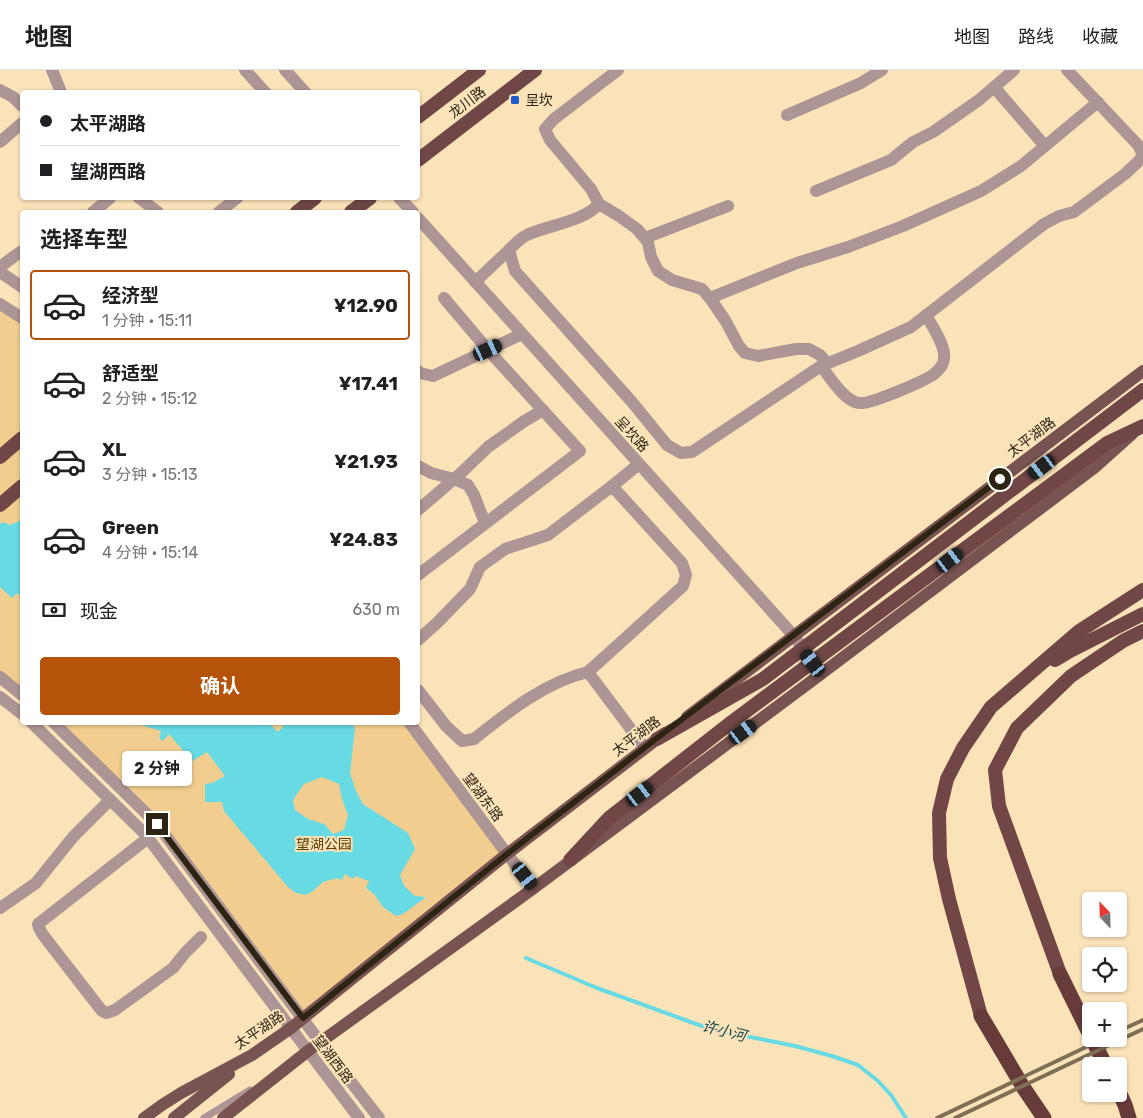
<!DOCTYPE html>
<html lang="zh">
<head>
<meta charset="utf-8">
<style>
  :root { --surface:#fff; --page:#f6f6f6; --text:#202124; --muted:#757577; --line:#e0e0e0; --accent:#b45309 }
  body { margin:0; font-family:Rubik,"Noto Sans SC",sans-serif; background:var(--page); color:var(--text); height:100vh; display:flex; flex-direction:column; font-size:19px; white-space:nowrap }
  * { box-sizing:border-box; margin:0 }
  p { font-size:16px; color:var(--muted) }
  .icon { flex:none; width:28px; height:28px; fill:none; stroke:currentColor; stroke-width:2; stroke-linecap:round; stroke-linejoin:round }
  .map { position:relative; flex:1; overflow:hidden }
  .side { position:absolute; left:20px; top:140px; width:400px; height:515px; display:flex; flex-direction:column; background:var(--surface); border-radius:5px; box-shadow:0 1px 4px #0004 }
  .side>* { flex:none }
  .top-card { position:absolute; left:20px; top:20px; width:400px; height:110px; border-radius:5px; box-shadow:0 1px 4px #0004; display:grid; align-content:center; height:110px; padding:0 20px; background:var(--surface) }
  .needle { width:32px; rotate:338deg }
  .controls { position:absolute; left:1082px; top:822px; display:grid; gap:10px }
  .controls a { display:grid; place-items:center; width:45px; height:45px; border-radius:5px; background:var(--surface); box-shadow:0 1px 4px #0004; font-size:25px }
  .end { position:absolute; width:22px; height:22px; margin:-11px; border:6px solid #2d2414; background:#fff; box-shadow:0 0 0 2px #fff }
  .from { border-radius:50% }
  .bubble { position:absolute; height:35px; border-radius:5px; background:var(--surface); box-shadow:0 1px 4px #0004; font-size:16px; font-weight:700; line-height:35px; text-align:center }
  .car { position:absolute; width:15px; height:30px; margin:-15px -8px; border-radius:6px; box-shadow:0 0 4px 1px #0007; background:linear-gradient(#222 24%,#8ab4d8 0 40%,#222 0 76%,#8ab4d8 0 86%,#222 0) }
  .top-card b { display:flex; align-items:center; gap:18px; height:48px; font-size:19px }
  .top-card b+b { border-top:1px solid var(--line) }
  .top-card i { width:12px; height:12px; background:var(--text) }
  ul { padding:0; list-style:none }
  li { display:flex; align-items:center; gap:15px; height:70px; margin:0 10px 8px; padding:0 10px; border:2px solid transparent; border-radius:5px }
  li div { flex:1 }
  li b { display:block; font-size:19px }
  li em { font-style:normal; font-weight:700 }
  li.active { border-color:var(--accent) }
  li>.icon { width:45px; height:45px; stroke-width:1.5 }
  h2 { padding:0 20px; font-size:22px; line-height:60px }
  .pay { display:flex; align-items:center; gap:12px; height:55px; padding:0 20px; font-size:19px }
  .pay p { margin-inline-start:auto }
  .cta { display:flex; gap:10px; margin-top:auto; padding:10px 20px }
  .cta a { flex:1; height:58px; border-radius:5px; background:var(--accent); color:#fff; font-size:20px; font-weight:700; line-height:58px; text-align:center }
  header { display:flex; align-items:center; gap:30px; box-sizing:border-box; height:70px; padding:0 25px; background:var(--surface); border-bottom:1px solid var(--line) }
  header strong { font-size:24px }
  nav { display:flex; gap:28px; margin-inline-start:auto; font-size:18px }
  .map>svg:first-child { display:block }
  .park { fill:#f1ce8f }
  .water { fill:#68dae3; fill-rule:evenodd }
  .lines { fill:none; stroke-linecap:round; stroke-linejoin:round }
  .stream { stroke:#68dae3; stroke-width:4 }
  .service { stroke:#ac9594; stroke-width:7 }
  .minor { stroke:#ac9594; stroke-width:12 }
  .tertiary { stroke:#ac9594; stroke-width:12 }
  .primary { stroke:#795351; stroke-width:12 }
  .trunk { stroke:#704746; stroke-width:14 }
  .motorway { stroke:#663b3a; stroke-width:15 }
  .rail { stroke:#7e6f55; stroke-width:4 }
  .route { stroke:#2d2414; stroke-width:6 }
  .poi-dot { fill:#2159c6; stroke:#fbe3b9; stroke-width:2 }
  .labels { text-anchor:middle; stroke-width:4; stroke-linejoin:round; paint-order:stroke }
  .poi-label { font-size:14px; fill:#2d2414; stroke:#fbe3b9; text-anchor:start }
  .street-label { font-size:14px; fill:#2d2414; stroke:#fbe3b9 }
  .park-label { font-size:14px; fill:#5d4203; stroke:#fbe3b9 }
  .water-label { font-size:15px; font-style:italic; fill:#174b4f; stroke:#fbe3b9 }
</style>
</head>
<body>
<header>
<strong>地图</strong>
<nav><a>地图</a><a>路线</a><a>收藏</a></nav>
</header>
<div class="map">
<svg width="1143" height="1048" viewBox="0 0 1143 1048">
  <rect width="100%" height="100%" fill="#fbe3b9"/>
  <g class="park">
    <polygon points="0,234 22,248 22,625 0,607"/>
    <polygon points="53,653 409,653 507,784 303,949 157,754"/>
  </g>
  <g class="water">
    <polygon points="22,450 22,528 17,523 12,528 0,517 0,454 3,452 10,455"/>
    <path d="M135,653H269L278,662L286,653H352L355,659L350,703L356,721L363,734L408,763L415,779L400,805L404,816L415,826L426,827L403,844L396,846L383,837L374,824L366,818L369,811L355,806L353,809L345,804L342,810L337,808L323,812L313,821L306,825L296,823L288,817L224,741L222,732H205V714L212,713L225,706L207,682L192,691L169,664L163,671L159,668L161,661ZM322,707L339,714L342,729L348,745L344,760L333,764L324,754L308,749L295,740L293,730L304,714Z"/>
  </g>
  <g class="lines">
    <polyline class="stream" points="526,888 597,918 710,959 795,976 832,986 858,995 878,1011 891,1025 906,1048"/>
    <polyline class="service" points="204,1048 250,1020"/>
    <g class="minor">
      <polyline points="52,0 61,22"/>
      <polyline points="245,0 265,22"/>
      <path d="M618,0L554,49L545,59L550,70L591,119L599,134C583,152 548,155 527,165C520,168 514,175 509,180L515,201L632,332L667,375L681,383L692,382L821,296L858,281L911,257L1044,154L1059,146L1074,142L1125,104L1141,89L1142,82L1138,75L1067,0"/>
      <polyline points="994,17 1045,76"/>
      <polyline points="0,20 13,27 22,36"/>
      <polyline points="787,45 861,13 882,0"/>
      <polyline points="0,72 22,53"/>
      <polyline points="816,121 891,90 913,72 933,62 979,30 1014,0"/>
      <polyline points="139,128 158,142"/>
      <polyline points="599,134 619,146 637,159 648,172 651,187 658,201 672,210 702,219 712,231 725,250 739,276 745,283 758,286 796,279 809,279 820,285 827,293"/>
      <polyline points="93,142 110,128"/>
      <polyline points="219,142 237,128"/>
      <polyline points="645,168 728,136"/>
      <polyline points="0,197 16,185 22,181"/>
      <polyline points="0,202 22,217"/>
      <polyline points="475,212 509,180"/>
      <polyline points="710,228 797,193 848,177 903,156 981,121 1021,96 1098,32"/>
      <polyline points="0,234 22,248"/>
      <path d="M821,296C830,307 844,331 859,333C869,335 925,311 934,304C939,300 944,294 944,288C946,276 932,256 926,245"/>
      <polyline points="418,301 420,303 433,306 522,264"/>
      <polyline points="418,396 431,403 454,409 468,415 474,425 485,453"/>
      <polyline points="612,416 639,394"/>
      <polyline points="418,440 461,403 488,377 523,352 543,340"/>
      <polyline points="418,505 580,381 488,280 444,228"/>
      <path d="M418,570L437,553L470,519L480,497L505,479L548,465L612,416L682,493L686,505L683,516L588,602C545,612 508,642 474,669L462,671L446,656L418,620"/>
      <polyline points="588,602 645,678"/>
      <polyline points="409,652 507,784 534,818"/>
      <polyline points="148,768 38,854 39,858 43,865 102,941 106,943 115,940 173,898 185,883 201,867"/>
      <polyline points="0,838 36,813 73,767 110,730"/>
    </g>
    <g class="tertiary">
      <polyline points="285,0 305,22"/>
      <polyline points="399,128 413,142"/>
      <polyline points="418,148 794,566 821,604"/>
      <polyline points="0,607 22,625"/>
      <polyline points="0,627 22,644"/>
      <polyline points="31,652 145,764 308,981 359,1048"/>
      <polyline points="53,652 157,754 320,972 379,1048"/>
    </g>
    <g class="primary">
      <polyline points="687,647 1143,301"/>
      <polyline points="144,1048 162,1035 181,1023 252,985 291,958 507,784 665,663"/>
      <polyline points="174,1048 229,1004"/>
      <polyline points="223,1048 308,981 534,818 821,604 1094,398 1132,364"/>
    </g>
    <g class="trunk">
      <polyline points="418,47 479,0"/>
      <polyline points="418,90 535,0"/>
      <polyline points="297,142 315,128"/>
      <polyline points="351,142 370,128"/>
      <polyline points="0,387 22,368"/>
      <polyline points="0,435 22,416"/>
      <polyline points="1055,590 1070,581 1143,544"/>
      <polyline points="657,669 763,609 1143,320"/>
      <polyline points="570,790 609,748 733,651 1107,373 1143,356"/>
      <polyline points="1060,904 999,736 995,700 1017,658 1071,606 1123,571 1143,561"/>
      <polyline points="981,946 949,829 940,788 939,743 947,709 963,678 991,637 1078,562 1143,520"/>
    </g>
    <g class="motorway">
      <polyline points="1060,904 1091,967"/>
      <polyline points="981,946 1023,1017 1044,1048"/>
      <polyline points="1092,969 1106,996"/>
      <polyline points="1119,1022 1125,1035 1129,1048"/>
    </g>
    <g class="rail">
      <polyline points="1119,961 1143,950"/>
      <polyline points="937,1048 1103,969"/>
      <polyline points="955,1048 1143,959"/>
    </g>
  </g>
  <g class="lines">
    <polyline class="route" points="157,754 303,948 507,784 657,668 1000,409"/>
  </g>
  <rect class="poi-dot" x="510" y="25" width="10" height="10" rx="2.5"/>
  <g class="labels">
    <g class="poi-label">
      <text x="525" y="35">呈坎</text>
    </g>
    <g class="street-label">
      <text transform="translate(467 32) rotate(-37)" y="5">龙川路</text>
      <text transform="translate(632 364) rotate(48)" y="5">呈坎路</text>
      <text transform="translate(1031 367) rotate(-37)" y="5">太平湖路</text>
      <text transform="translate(636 666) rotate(-37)" y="5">太平湖路</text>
      <text transform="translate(483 727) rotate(53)" y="5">望湖东路</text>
      <text transform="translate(259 960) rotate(-34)" y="5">太平湖路</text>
      <text transform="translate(333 989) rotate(53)" y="5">望湖西路</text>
    </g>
    <g class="park-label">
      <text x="324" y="779">望湖公园</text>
    </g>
    <g class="water-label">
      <text transform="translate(724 961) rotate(14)" y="5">许小河</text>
    </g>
  </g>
</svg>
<div class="controls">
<a><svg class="needle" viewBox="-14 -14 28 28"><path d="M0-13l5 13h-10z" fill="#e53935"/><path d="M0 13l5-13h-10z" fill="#757577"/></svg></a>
<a><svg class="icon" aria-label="locate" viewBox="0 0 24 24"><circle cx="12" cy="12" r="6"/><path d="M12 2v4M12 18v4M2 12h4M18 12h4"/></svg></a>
<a>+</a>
<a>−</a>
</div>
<i class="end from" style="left:1000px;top:409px"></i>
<i class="end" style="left:157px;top:754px"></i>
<div class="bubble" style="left:122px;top:681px;width:70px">2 分钟</div>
<i class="car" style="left:488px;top:280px;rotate:65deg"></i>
<i class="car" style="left:1042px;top:397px;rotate:233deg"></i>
<i class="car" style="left:950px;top:490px;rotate:53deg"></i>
<i class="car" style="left:813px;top:593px;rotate:323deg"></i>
<i class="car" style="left:743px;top:662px;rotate:54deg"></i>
<i class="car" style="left:640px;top:724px;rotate:52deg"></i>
<i class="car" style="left:525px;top:806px;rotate:141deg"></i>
<div class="top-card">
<b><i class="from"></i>太平湖路</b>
<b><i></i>望湖西路</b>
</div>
<section class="side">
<h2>选择车型</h2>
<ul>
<li class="active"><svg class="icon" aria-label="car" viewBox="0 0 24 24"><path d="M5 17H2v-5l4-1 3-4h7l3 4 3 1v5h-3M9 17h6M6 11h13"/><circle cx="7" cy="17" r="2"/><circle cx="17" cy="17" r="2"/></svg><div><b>经济型</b><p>1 分钟 · 15:11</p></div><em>¥12.90</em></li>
<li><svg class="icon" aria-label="car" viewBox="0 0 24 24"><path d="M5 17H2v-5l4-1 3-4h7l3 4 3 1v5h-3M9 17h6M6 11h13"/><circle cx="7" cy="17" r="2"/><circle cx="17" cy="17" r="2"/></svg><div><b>舒适型</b><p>2 分钟 · 15:12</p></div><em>¥17.41</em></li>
<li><svg class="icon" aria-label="car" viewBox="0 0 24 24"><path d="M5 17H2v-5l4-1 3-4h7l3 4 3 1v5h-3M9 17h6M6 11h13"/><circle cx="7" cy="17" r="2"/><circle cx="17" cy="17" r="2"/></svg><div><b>XL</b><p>3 分钟 · 15:13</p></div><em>¥21.93</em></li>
<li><svg class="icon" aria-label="car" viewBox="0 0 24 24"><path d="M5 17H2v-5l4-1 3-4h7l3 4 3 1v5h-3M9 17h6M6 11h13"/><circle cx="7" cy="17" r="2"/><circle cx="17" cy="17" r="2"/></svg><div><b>Green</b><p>4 分钟 · 15:14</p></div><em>¥24.83</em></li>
</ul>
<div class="pay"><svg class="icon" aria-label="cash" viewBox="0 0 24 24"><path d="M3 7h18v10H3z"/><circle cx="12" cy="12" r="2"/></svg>现金<p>630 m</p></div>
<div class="cta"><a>确认</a></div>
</section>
</div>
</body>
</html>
